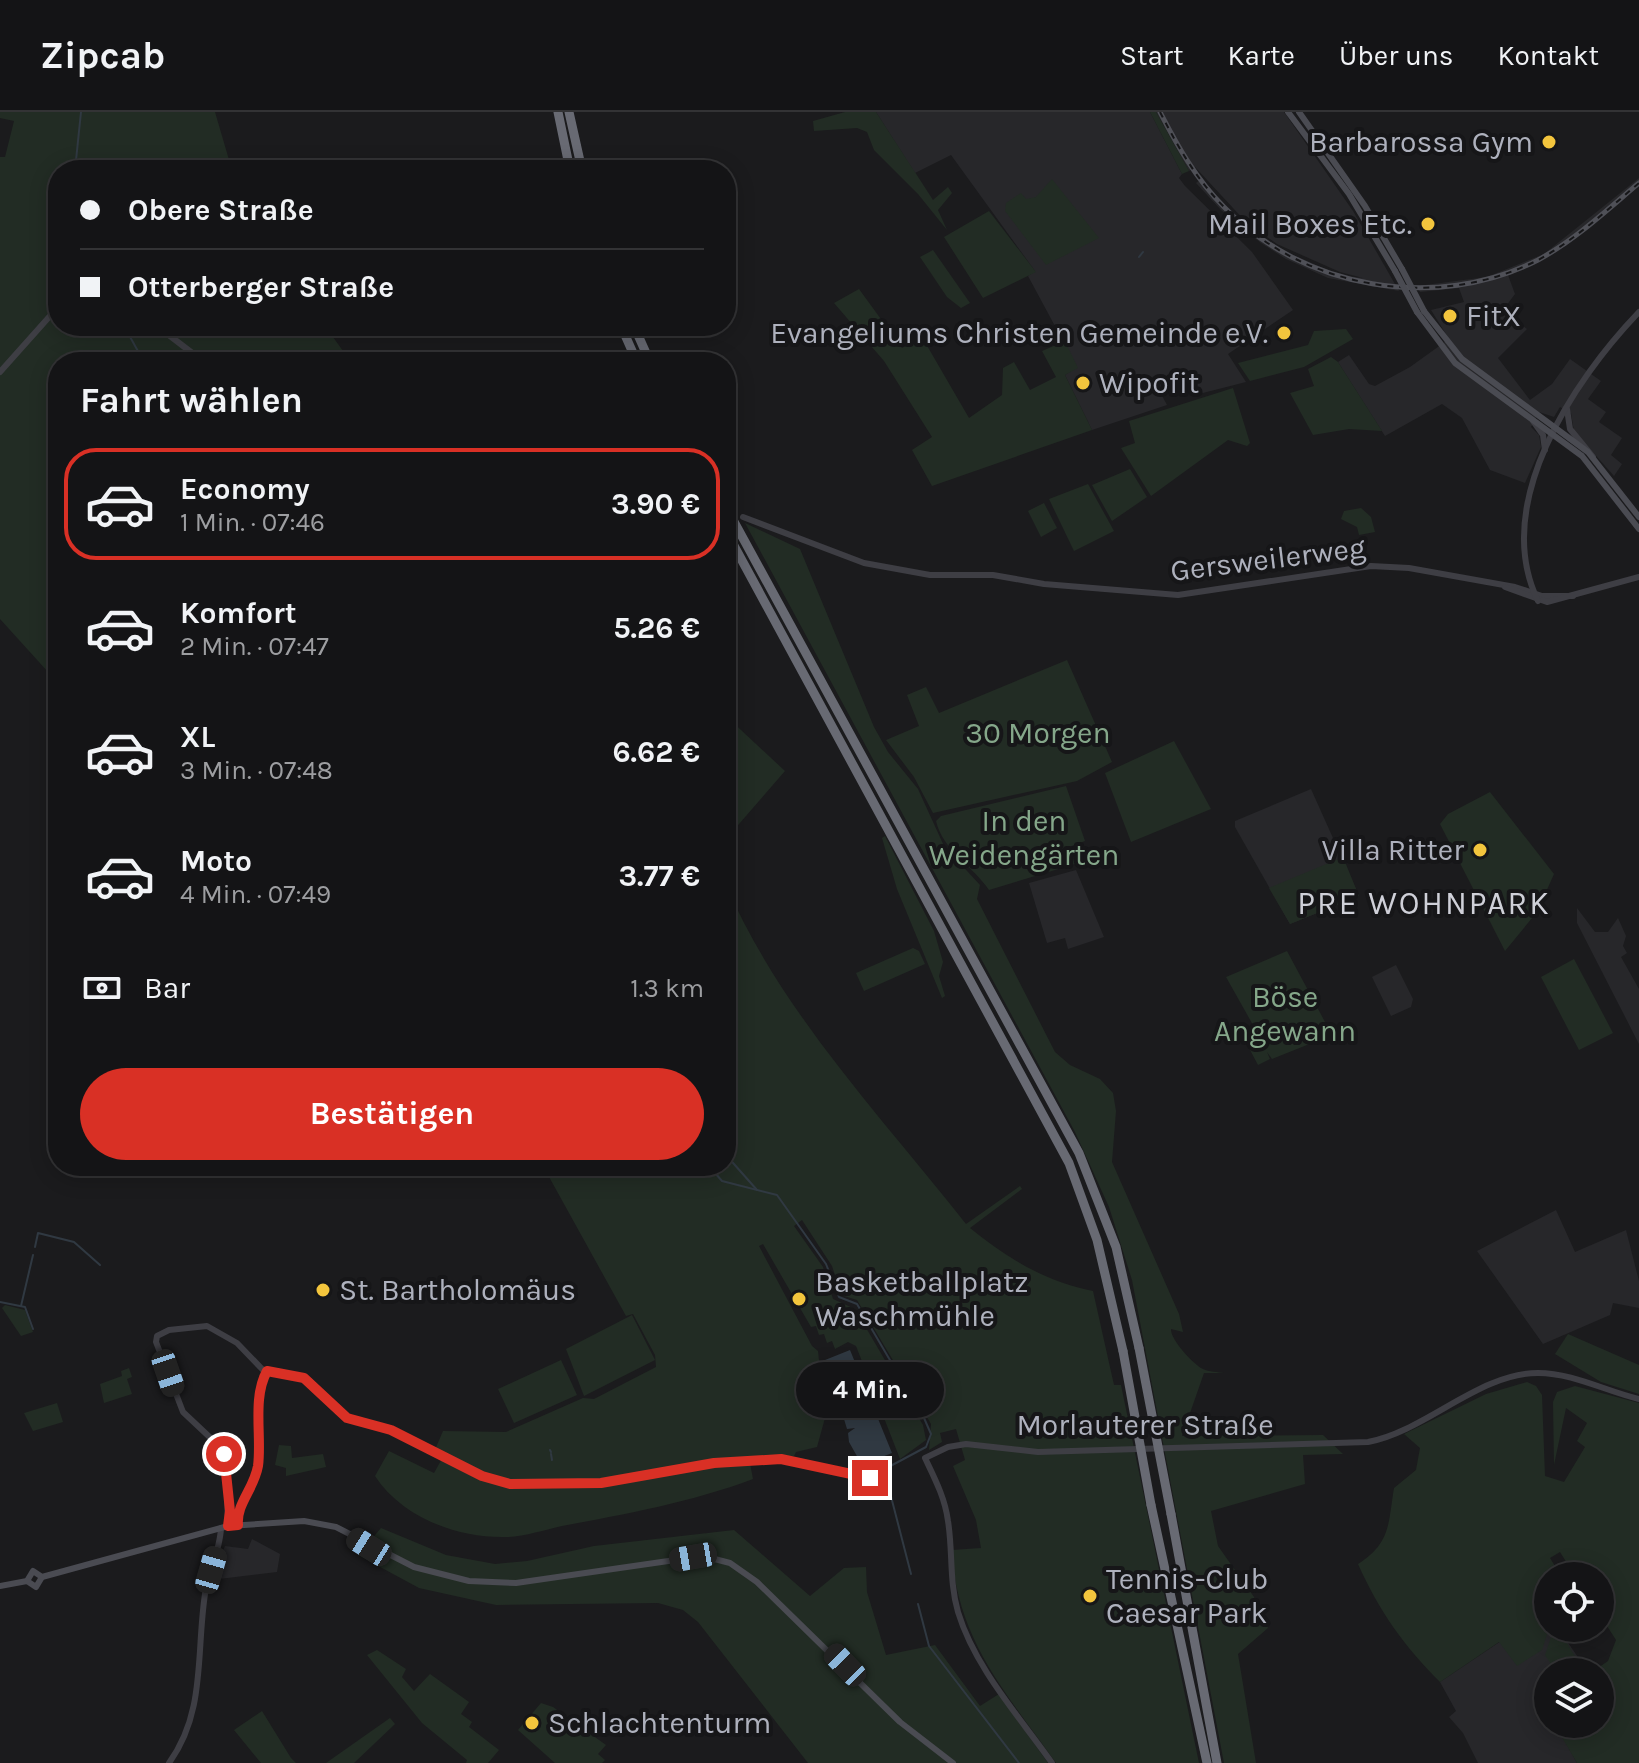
<!DOCTYPE html>
<html lang="de">
<head>
<meta charset="utf-8">
<style>
  :root { --surface:#141416; --page:#212123; --text:#f1f3f6; --muted:#9d9ea1; --line:#333335; --accent:#d93025 }
  body { margin:0; font-family:Karla,sans-serif; background:var(--page); color:var(--text); height:100vh; display:flex; flex-direction:column; font-size:30px; white-space:nowrap }
  * { box-sizing:border-box; margin:0 }
  p { font-size:26px; color:var(--muted) }
  .icon { flex:none; width:44px; height:44px; fill:none; stroke:currentColor; stroke-width:2; stroke-linecap:round; stroke-linejoin:round }
  .map { position:relative; flex:1; overflow:hidden }
  .sheet { position:absolute; left:48px; top:240px; width:688px; height:824px; display:flex; flex-direction:column; background:var(--surface); border-radius:32px; box-shadow:0 4px 20px #0003,0 0 0 2px var(--line) }
  .sheet>* { flex:none }
  .guide { position:absolute; left:48px; top:48px; width:688px; height:176px; border-radius:32px; box-shadow:0 4px 20px #0003,0 0 0 2px var(--line); display:grid; align-content:center; height:176px; padding:0 32px; background:var(--surface) }
  .buttons { position:absolute; left:1534px; top:1450px; display:grid; gap:16px }
  .buttons a { display:grid; place-items:center; width:80px; height:80px; border-radius:50%; background:var(--surface); box-shadow:0 4px 20px #0003,0 0 0 2px var(--line); font-size:40px }
  .end { position:absolute; width:36px; height:36px; margin:-18px; border:10px solid #d93025; background:#fff; box-shadow:0 0 0 4px #fff }
  .from { border-radius:50% }
  .bubble { position:absolute; height:56px; border-radius:28px; background:var(--surface); box-shadow:0 4px 20px #0003,0 0 0 2px var(--line); font-size:26px; font-weight:700; line-height:56px; text-align:center }
  .car { position:absolute; width:24px; height:48px; margin:-24px -12px; border-radius:10px; box-shadow:0 0 6px 2px #0007; background:linear-gradient(#222 24%,#8ab4d8 0 40%,#222 0 76%,#8ab4d8 0 86%,#222 0) }
  .guide b { display:flex; align-items:center; gap:28px; height:76px; font-size:30px }
  .guide b+b { border-top:2px solid var(--line) }
  .guide i { width:20px; height:20px; background:var(--text) }
  ul { padding:0; list-style:none }
  li { display:flex; align-items:center; gap:24px; height:112px; margin:0 16px 12px; padding:0 16px; border:4px solid transparent; border-radius:32px }
  li div { flex:1 }
  li b { display:block; font-size:30px }
  li em { font-style:normal; font-weight:700 }
  li.active { border-color:var(--accent) }
  li>.icon { width:72px; height:72px; stroke-width:1.5 }
  h2 { padding:0 32px; font-size:36px; line-height:96px }
  .pay { display:flex; align-items:center; gap:20px; height:88px; padding:0 32px; font-size:30px }
  .pay p { margin-inline-start:auto }
  .action { display:flex; gap:16px; margin-top:auto; padding:16px 32px }
  .action a { flex:1; height:92px; border-radius:48px; background:var(--accent); color:#fff; font-size:32px; font-weight:700; line-height:92px; text-align:center }
  header { display:flex; align-items:center; gap:48px; box-sizing:border-box; height:112px; padding:0 40px; background:var(--surface); border-bottom:2px solid var(--line) }
  header strong { font-size:38px }
  nav { display:flex; gap:44px; margin-inline-start:auto; font-size:28px }
  .map>svg:first-child { display:block }
  .built { fill:#27272a }
  .green { fill:#222c24 }
  .water { fill:#303942 }
  .lines { fill:none; stroke-linecap:round; stroke-linejoin:round }
  .stream { stroke:#303942; stroke-width:2 }
  .tertiary { stroke:#3e3e44; stroke-width:6 }
  .secondary { stroke:#4a4b52; stroke-width:6 }
  .motorway { stroke:#686a73; stroke-width:9 }
  .rail-casing { stroke:#4f5057; stroke-width:5 }
  .rail { stroke:#161618; stroke-width:2; stroke-dasharray:6; stroke-linecap:butt }
  .secondary-bridge { stroke:#4a4b52; stroke-width:6 }
  .motorway-bridge { stroke:#686a73; stroke-width:9 }
  .route { stroke:#d93025; stroke-width:10 }
  .poi-dot { fill:#f3c53d; stroke:#161618; stroke-width:3 }
  .labels { text-anchor:middle; stroke-width:8; stroke-linejoin:round; paint-order:stroke }
  .poi-label { font-size:30px; fill:#aeb1bd; stroke:#161618; text-anchor:start }
  .street-label { font-size:30px; fill:#aeb1bd; stroke:#161618 }
  .park-label { font-size:30px; fill:#85a78a; stroke:#161618 }
  .neighbourhood-label { font-size:32px; letter-spacing:2px; fill:#cfd0d8; stroke:#161618 }
</style>
</head>
<body>
<header>
<strong>Zipcab</strong>
<nav><a>Start</a><a>Karte</a><a>Über uns</a><a>Kontakt</a></nav>
</header>
<div class="map">
<svg width="1639" height="1651" viewBox="0 0 1639 1651">
  <rect width="100%" height="100%" fill="#1b1b1d"/>
  <g class="built">
    <polygon points="876,0 1150,0 1182,62 1179,66 1185,74 1252,140 1293,198 1228,242 1246,270 1195,283 1184,264 1159,278 1167,293 1092,318 1065,263 1077,255 1028,164 1035,159 951,43 915,61"/>
    <polygon points="1156,0 1284,0 1353,99 1399,179 1328,166 1286,147 1261,131 1221,98 1196,71 1201,67 1234,103 1282,138 1339,163 1363,166 1340,160 1277,132 1246,110 1195,55 1189,59"/>
    <polygon points="1639,66 1639,74 1566,134 1508,163 1515,182 1503,198 1527,217 1498,246 1530,288 1552,272 1570,247 1601,269 1588,287 1606,300 1599,310 1622,326 1611,343 1622,352 1614,364 1574,319 1571,301 1560,295 1554,305 1539,300 1531,315 1539,323 1541,335 1525,371 1490,358 1462,306 1442,292 1385,324 1338,250 1349,243 1369,272 1375,274 1410,255 1449,227 1431,198 1464,190 1459,176 1420,180 1417,174 1487,165 1544,142"/>
    <polygon points="1311,677 1359,784 1290,812 1235,715 1235,709"/>
    <polygon points="1076,758 1104,825 1068,837 1065,826 1047,831 1029,771"/>
    <polygon points="1577,796 1595,820 1608,820 1618,806 1626,824 1623,834 1627,841 1621,845 1639,877 1639,932 1577,811"/>
    <polygon points="1396,853 1413,887 1411,895 1391,904 1372,865"/>
    <polygon points="1556,1098 1575,1140 1626,1118 1639,1169 1639,1196 1613,1191 1610,1203 1543,1232 1477,1139"/>
    <polygon points="252,1427 280,1442 277,1460 211,1468 225,1434 248,1437"/>
    <polygon points="1547,1498 1548,1516 1558,1516 1588,1560 1548,1560 1548,1612 1577,1612 1561,1622 1577,1651 1478,1651 1463,1621 1449,1605 1456,1599 1440,1570"/>
  </g>
  <g class="green">
    <polygon points="0,0 215,0 232,58 58,58 58,214 325,214 351,250 58,250 58,571 0,507 0,45 5,45 14,9 0,6"/>
    <polygon points="845,0 876,0 933,88 948,75 952,81 938,98 947,118 918,82 874,38 867,20 857,16 814,19 813,9"/>
    <polygon points="1150,0 1156,0 1189,59 1182,62"/>
    <polygon points="1052,67 1099,126 1046,153 1005,99 1006,91 1021,81 1026,87 1036,85"/>
    <polygon points="989,99 1036,160 983,186 944,125"/>
    <polygon points="933,138 970,191 961,196 947,185 920,145"/>
    <polygon points="859,177 902,236 922,225 969,306 1002,283 1003,256 1014,250 1030,278 1056,265 1042,239 1065,229 1078,256 1065,263 1092,318 932,374 912,338 932,325 884,249 834,191"/>
    <polygon points="1346,217 1353,227 1304,255 1250,269 1238,251 1308,233 1314,219"/>
    <polygon points="1331,245 1338,250 1382,319 1349,317 1313,323 1290,281 1314,274 1308,257"/>
    <polygon points="1233,276 1250,331 1247,334 1228,328 1151,384 1121,336 1135,331 1129,309"/>
    <polygon points="1130,357 1147,385 1112,409 1092,373"/>
    <polygon points="1088,372 1114,419 1074,439 1049,387"/>
    <polygon points="1044,391 1057,416 1041,425 1028,399"/>
    <polygon points="1361,396 1371,405 1375,420 1359,423 1357,415 1341,407 1344,399"/>
    <path d="M745,411L800,437L874,615L888,640L918,677L944,734L980,773L977,787L1055,940L1070,953L1100,967L1113,981L1116,999L1112,1050L1179,1202L1183,1220L1171,1217C1170,1227 1193,1252 1203,1257C1209,1260 1218,1260 1224,1261H1204L1182,1324L1323,1323L1343,1342L1303,1343L1305,1372L1211,1399L1218,1434L1254,1485L1268,1516L1238,1542L1256,1651H1224L1132,1168L1109,1095L1075,1020Z"/>
    <polygon points="1067,548 1112,650 1077,669 933,701 914,665 886,628 919,614 907,583 926,575 939,601"/>
    <polygon points="726,604 785,659 726,727"/>
    <polygon points="1174,629 1211,697 1131,730 1105,661"/>
    <path d="M1066,674L1085,729L1069,735L1075,752L989,778C973,754 943,739 936,709L941,704Z"/>
    <polygon points="1490,680 1554,762 1537,800 1505,839 1440,712 1448,702"/>
    <polygon points="885,724 934,819 943,850 939,864 945,884 942,886 897,777 882,726"/>
    <polygon points="1343,745 1359,784 1290,812 1269,776"/>
    <path d="M726,773C781,900 881,1004 966,1112L1020,1074L1022,1077L970,1116C1007,1146 1046,1170 1093,1179L1114,1273H1121L1199,1651H1056C1007,1582 956,1527 952,1438L981,1436L976,1408L953,1354L965,1348L956,1317L940,1321L942,1330L929,1338L931,1312L857,1188L844,1184L840,1178L832,1154L802,1108L794,1114L823,1155L833,1187L855,1197L923,1313L926,1328L900,1347L856,1234L848,1230L835,1237L832,1229L827,1231L824,1222L819,1223L816,1214L811,1215L763,1132L759,1134L812,1234L818,1239L825,1306L817,1335L796,1340L794,1344L749,1346L753,1367C692,1390 626,1402 562,1414C543,1418 521,1426 502,1425C454,1425 401,1404 375,1364L389,1339L434,1361L443,1345L434,1340L443,1319L506,1320L583,1286L594,1287L656,1255L655,1243L633,1202L626,1204L543,1054H726Z"/>
    <polygon points="913,836 919,839 925,852 864,879 856,861"/>
    <polygon points="1287,839 1332,923 1272,947 1267,940 1270,947 1258,953 1249,936 1262,929 1226,865"/>
    <polygon points="1574,847 1613,921 1579,938 1541,865"/>
    <polygon points="5,1193 25,1198 33,1220 21,1224 2,1196"/>
    <polygon points="632,1203 655,1248 584,1284 566,1237"/>
    <polygon points="1568,1222 1639,1253 1639,1282 1601,1270 1555,1242"/>
    <polygon points="561,1248 577,1283 514,1311 498,1277"/>
    <polygon points="129,1256 132,1265 127,1267 132,1282 104,1291 100,1272 122,1264 121,1259"/>
    <path d="M1527,1270L1536,1274L1542,1283L1545,1364L1564,1370L1585,1335L1577,1329L1587,1311L1566,1296L1554,1353L1553,1290L1557,1280L1575,1274L1639,1291V1651H1577L1560,1622L1577,1612H1600L1604,1592L1600,1560L1595,1558L1608,1549L1616,1528L1600,1503V1464H1575L1560,1440L1550,1446L1561,1464H1548V1500H1543L1549,1516L1542,1538L1517,1554L1499,1530L1440,1570C1404,1534 1379,1499 1358,1452C1391,1431 1388,1412 1394,1376L1416,1358L1420,1336L1404,1322L1486,1282Z"/>
    <polygon points="57,1291 63,1310 33,1319 24,1301"/>
    <polygon points="279,1333 291,1334 292,1346 323,1342 326,1355 286,1364 286,1356 275,1353"/>
    <polygon points="381,1416 446,1443 495,1452 527,1449 594,1434 734,1418 810,1484 844,1456 866,1455 867,1480 886,1543 935,1533 980,1594 999,1582 1048,1651 808,1651 698,1510 683,1498 658,1491 496,1493 419,1476 358,1443"/>
    <polygon points="1554,1516 1558,1516 1582,1556 1575,1560 1557,1560 1554,1551 1551,1552 1545,1543"/>
    <polygon points="377,1538 406,1557 402,1565 414,1579 430,1562 469,1590 461,1602 472,1610 469,1615 499,1638 488,1651 466,1651 467,1648 422,1611 367,1543"/>
    <polygon points="541,1591 553,1595 606,1633 598,1642 605,1648 602,1651 555,1651 518,1618"/>
    <polygon points="262,1599 291,1646 296,1651 261,1651 234,1618"/>
    <polygon points="390,1606 395,1612 354,1651 326,1651"/>
  </g>
  <polygon class="water" points="850,1238 892,1341 862,1353 849,1330 848,1321 855,1316 847,1317 841,1297 847,1293 840,1293 833,1273 840,1268 832,1269 825,1248"/>
  <g class="lines">
    <g class="stream">
      <polyline points="75,58 81,0"/>
      <polyline points="1139,145 1143,140"/>
      <polyline points="124,214 144,250"/>
      <polyline points="726,1043 757,1078"/>
      <polyline points="709,1054 722,1069 777,1083 826,1152 839,1185 857,1192 924,1306 931,1322 926,1335 883,1358"/>
      <polyline points="35,1135 38,1121 74,1130 100,1153"/>
      <polyline points="0,1190 25,1195 33,1217"/>
      <polyline points="21,1194 33,1143"/>
      <polyline points="550,1338 551,1340"/>
      <polyline points="551,1342 552,1348"/>
      <polyline points="887,1369 911,1462"/>
      <polyline points="918,1492 929,1534 1019,1651"/>
    </g>
    <g class="tertiary">
      <polyline points="157,214 204,250"/>
      <polyline points="0,260 58,195"/>
      <polyline points="1567,297 1570,317 1593,345"/>
      <polyline points="1533,309 1543,323 1545,338"/>
      <polyline points="743,405 864,451 930,463 993,463 1044,472 1178,483 1371,454 1409,456 1515,475 1542,484 1573,484"/>
      <polyline points="1505,475 1547,490 1639,465"/>
      <path d="M1538,489C1491,392 1573,269 1639,200"/>
      <path d="M238,1413C236,1392 254,1376 258,1354C262,1324 252,1286 267,1259"/>
      <polyline points="228,1414 226,1347 217,1332 183,1300 156,1230 157,1224 169,1218 207,1214 237,1231 263,1258 310,1269 347,1306 391,1318 482,1364 510,1372 601,1371 714,1351 781,1347 870,1366"/>
      <path d="M169,1651C206,1600 196,1541 205,1482C209,1460 220,1438 221,1416"/>
      <path d="M1052,1651C1019,1604 975,1556 958,1500C949,1469 953,1440 948,1409C945,1386 935,1367 925,1346L948,1335L966,1332L1038,1340L1368,1330C1426,1319 1479,1261 1538,1261C1573,1261 1605,1279 1639,1287"/>
    </g>
    <g class="secondary">
      <polyline points="1288,0 1349,82 1395,159"/>
      <polyline points="1299,0 1365,94 1402,157"/>
      <polyline points="1424,199 1462,247 1588,340 1639,405"/>
      <polyline points="1417,200 1455,251 1582,344 1639,417"/>
      <polyline points="27,1469 36,1475 42,1465"/>
      <polyline points="0,1474 27,1469 33,1459 42,1465 228,1414 304,1409 336,1415 414,1455 469,1469 516,1471 703,1444 730,1451 757,1470 900,1610 953,1651"/>
    </g>
    <g class="motorway">
      <polyline points="558,0 570,58"/>
      <polyline points="569,0 582,58"/>
      <polyline points="621,214 637,250"/>
      <polyline points="634,214 650,250"/>
      <polyline points="726,395 1079,1041 1116,1135 1139,1236"/>
      <polyline points="726,419 1069,1051 1097,1128 1123,1239"/>
      <polyline points="1151,1393 1207,1651"/>
      <polyline points="1171,1402 1217,1651"/>
    </g>
    <defs>
      <path id="rail" d="M1160,0C1178,35 1196,67 1224,95C1303,177 1436,200 1538,148C1575,128 1607,98 1639,71"/>
    </defs>
    <use href="#rail" class="rail-casing"/>
    <use href="#rail" class="rail"/>
    <g class="secondary-bridge">
      <polyline points="1402,157 1424,199"/>
      <polyline points="1395,159 1417,200"/>
    </g>
    <g class="motorway-bridge">
      <polyline points="1139,1236 1171,1402"/>
      <polyline points="1123,1239 1151,1393"/>
    </g>
  </g>
  <g class="lines">
    <path class="route" d="M224,1342L230,1399L228,1414L238,1413C236,1392 254,1377 258,1354C262,1325 252,1286 267,1259L304,1266L347,1306L391,1318L482,1364L510,1372L601,1371L714,1351L781,1347L870,1366"/>
  </g>
  <g class="poi-dot">
    <circle cx="1549" cy="30" r="8"/>
    <circle cx="1428" cy="112" r="8"/>
    <circle cx="1450" cy="204" r="8"/>
    <circle cx="1284" cy="221" r="8"/>
    <circle cx="1083" cy="271" r="8"/>
    <circle cx="1480" cy="738" r="8"/>
    <circle cx="323" cy="1178" r="8"/>
    <circle cx="799" cy="1187" r="8"/>
    <circle cx="1090" cy="1484" r="8"/>
    <circle cx="532" cy="1611" r="8"/>
  </g>
  <g class="labels">
    <g class="poi-label">
      <text x="1533" y="40" text-anchor="end">Barbarossa Gym</text>
      <text x="1412" y="122" text-anchor="end">Mail Boxes Etc.</text>
      <text x="1466" y="214">FitX</text>
      <text x="1268" y="231" text-anchor="end">Evangeliums Christen Gemeinde e.V.</text>
      <text x="1099" y="281">Wipofit</text>
      <text x="1464" y="748" text-anchor="end">Villa Ritter</text>
      <text x="815" y="1180">Basketballplatz<tspan x="815" dy="34">Waschmühle</tspan></text>
      <text x="339" y="1188">St. Bartholomäus</text>
      <text x="1106" y="1477">Tennis-Club<tspan x="1106" dy="34">Caesar Park</tspan></text>
      <text x="548" y="1621">Schlachtenturm</text>
    </g>
    <g class="street-label">
      <text transform="translate(1268 447) rotate(-7)" y="10">Gersweilerweg</text>
      <text x="1145" y="1323">Morlauterer Straße</text>
    </g>
    <g class="park-label">
      <text x="1038" y="631">30 Morgen</text>
      <text x="1024" y="719">In den<tspan x="1024" dy="34">Weidengärten</tspan></text>
      <text x="1285" y="895">Böse<tspan x="1285" dy="34">Angewann</tspan></text>
    </g>
    <g class="neighbourhood-label">
      <text x="1424" y="802">PRE WOHNPARK</text>
    </g>
  </g>
</svg>
<div class="buttons">
<a><svg class="icon" aria-label="locate" viewBox="0 0 24 24"><circle cx="12" cy="12" r="6"/><path d="M12 2v4M12 18v4M2 12h4M18 12h4"/></svg></a>
<a><svg class="icon" aria-label="layers" viewBox="0 0 24 24"><path d="M12 4l9 5-9 5-9-5zM3 14l9 5 9-5"/></svg></a>
</div>
<i class="end from" style="left:224px;top:1342px"></i>
<i class="end" style="left:870px;top:1366px"></i>
<div class="bubble" style="left:796px;top:1250px;width:148px">4 Min.</div>
<i class="car" style="left:168px;top:1261px;rotate:161deg"></i>
<i class="car" style="left:369px;top:1435px;rotate:302deg"></i>
<i class="car" style="left:693px;top:1445px;rotate:260deg"></i>
<i class="car" style="left:211px;top:1458px;rotate:16deg"></i>
<i class="car" style="left:845px;top:1553px;rotate:316deg"></i>
<div class="guide">
<b><i class="from"></i>Obere Straße</b>
<b><i></i>Otterberger Straße</b>
</div>
<section class="sheet">
<h2>Fahrt wählen</h2>
<ul>
<li class="active"><svg class="icon" aria-label="car" viewBox="0 0 24 24"><path d="M5 17H2v-5l4-1 3-4h7l3 4 3 1v5h-3M9 17h6M6 11h13"/><circle cx="7" cy="17" r="2"/><circle cx="17" cy="17" r="2"/></svg><div><b>Economy</b><p>1 Min. · 07:46</p></div><em>3.90 €</em></li>
<li><svg class="icon" aria-label="car" viewBox="0 0 24 24"><path d="M5 17H2v-5l4-1 3-4h7l3 4 3 1v5h-3M9 17h6M6 11h13"/><circle cx="7" cy="17" r="2"/><circle cx="17" cy="17" r="2"/></svg><div><b>Komfort</b><p>2 Min. · 07:47</p></div><em>5.26 €</em></li>
<li><svg class="icon" aria-label="car" viewBox="0 0 24 24"><path d="M5 17H2v-5l4-1 3-4h7l3 4 3 1v5h-3M9 17h6M6 11h13"/><circle cx="7" cy="17" r="2"/><circle cx="17" cy="17" r="2"/></svg><div><b>XL</b><p>3 Min. · 07:48</p></div><em>6.62 €</em></li>
<li><svg class="icon" aria-label="car" viewBox="0 0 24 24"><path d="M5 17H2v-5l4-1 3-4h7l3 4 3 1v5h-3M9 17h6M6 11h13"/><circle cx="7" cy="17" r="2"/><circle cx="17" cy="17" r="2"/></svg><div><b>Moto</b><p>4 Min. · 07:49</p></div><em>3.77 €</em></li>
</ul>
<div class="pay"><svg class="icon" aria-label="cash" viewBox="0 0 24 24"><path d="M3 7h18v10H3z"/><circle cx="12" cy="12" r="2"/></svg>Bar<p>1.3 km</p></div>
<div class="action"><a>Bestätigen</a></div>
</section>
</div>
</body>
</html>
